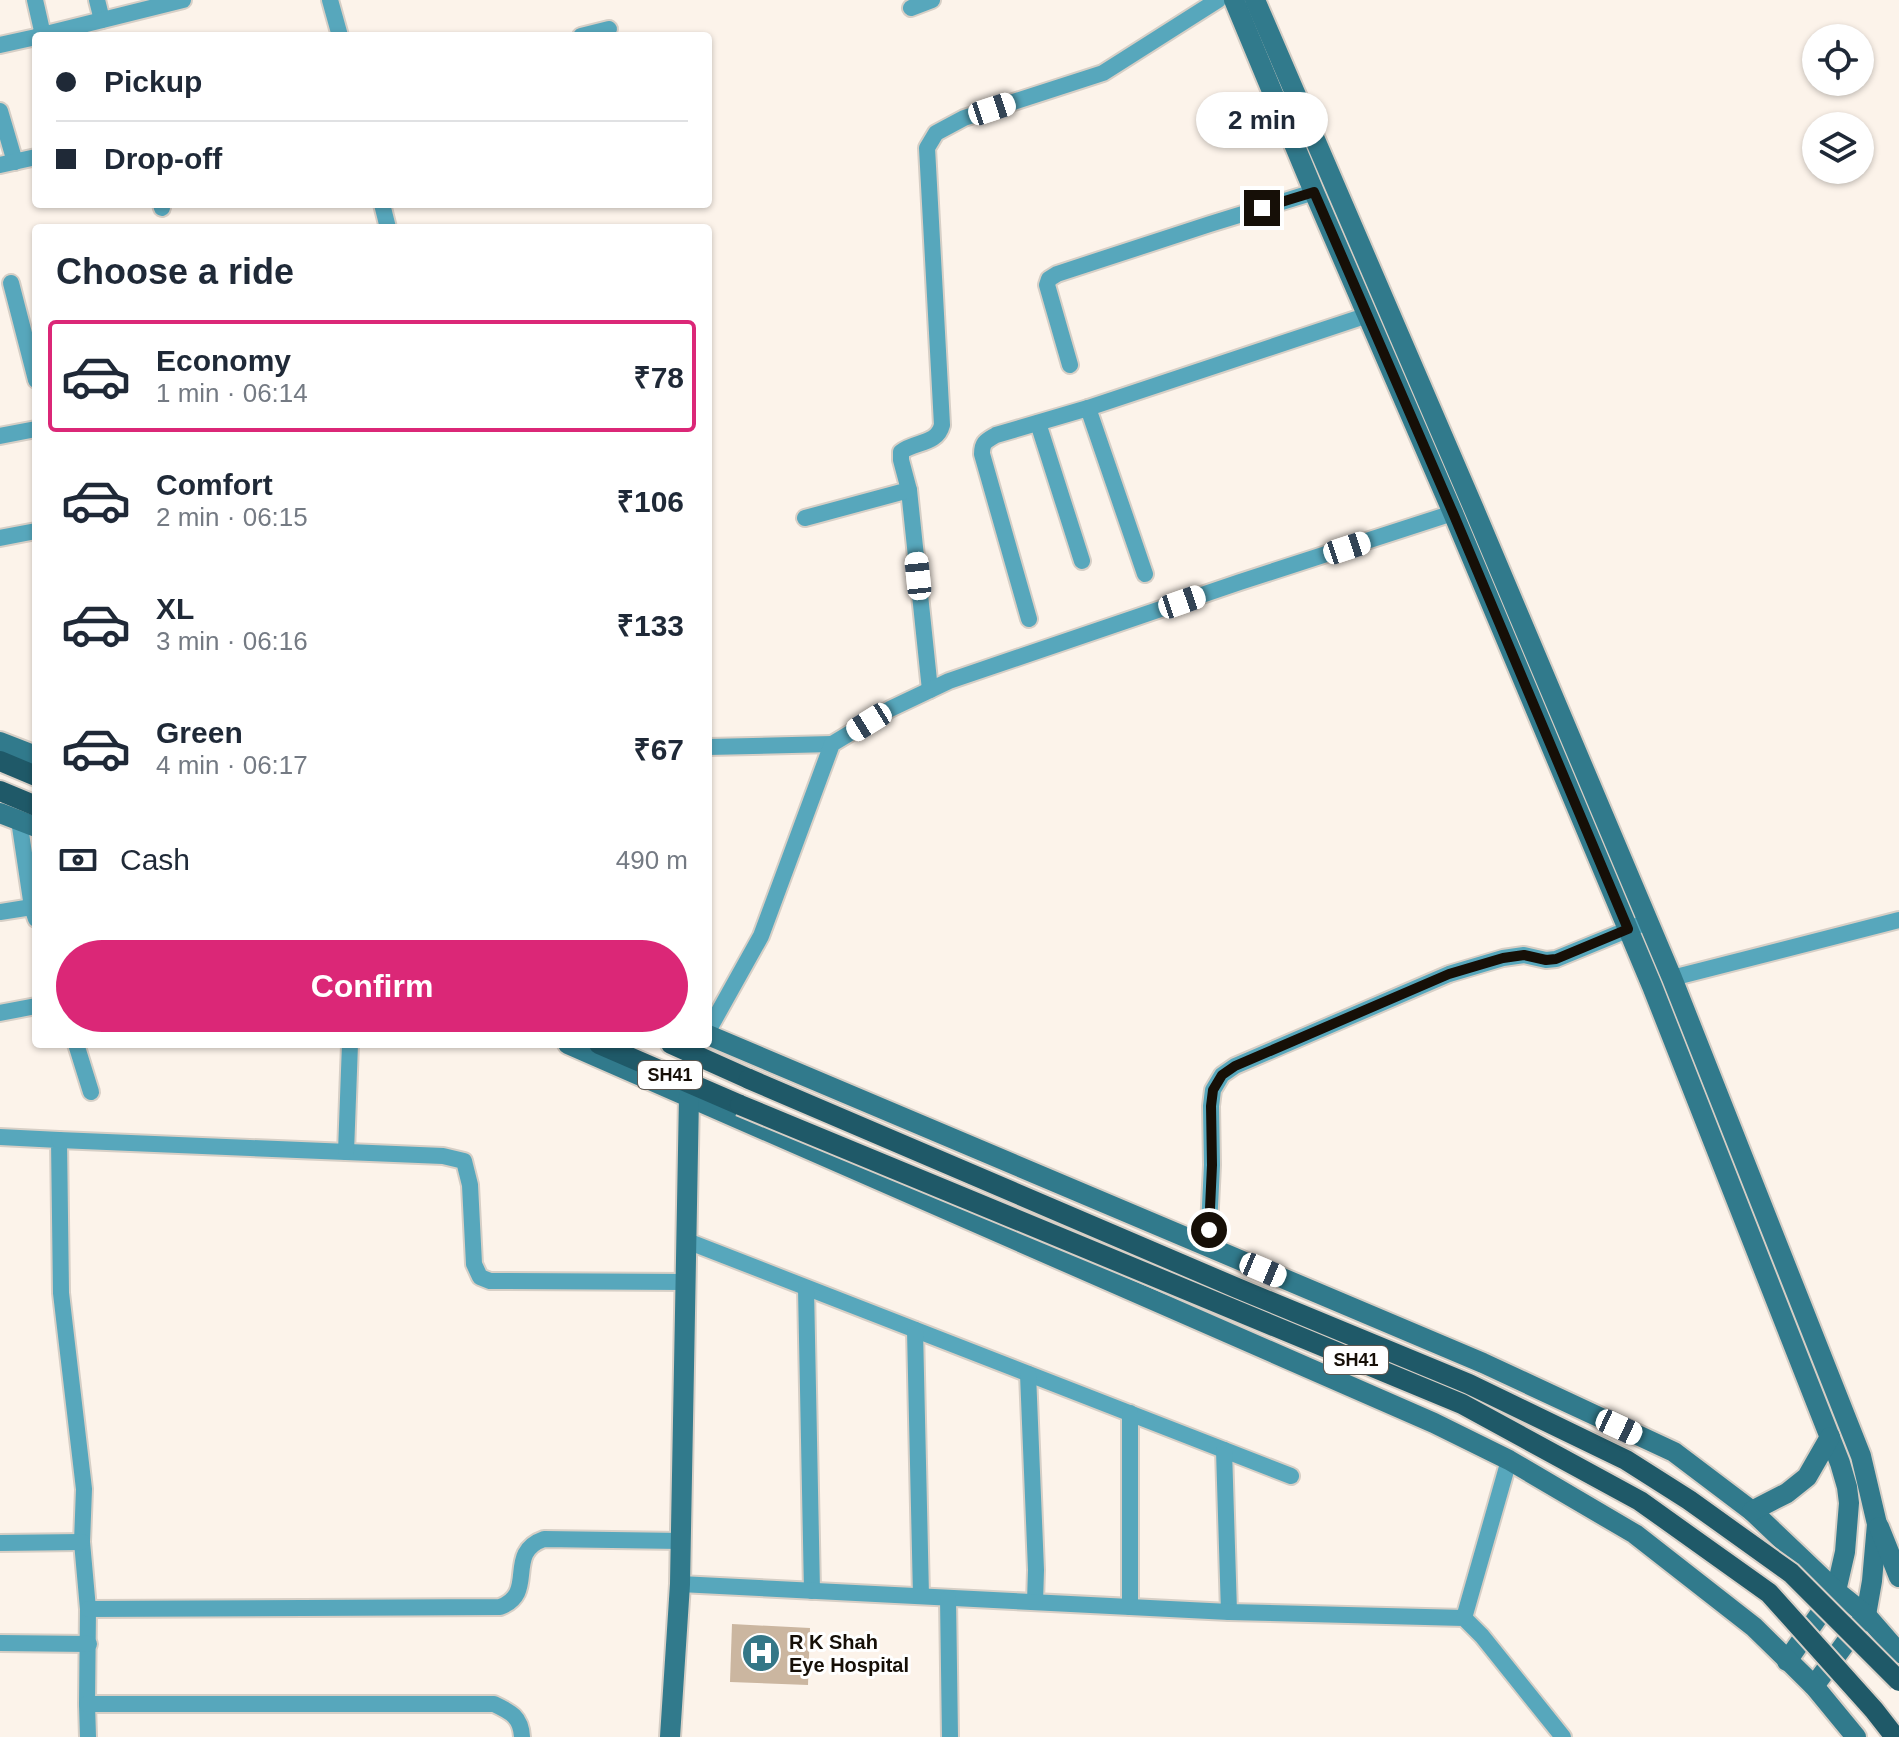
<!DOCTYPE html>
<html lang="en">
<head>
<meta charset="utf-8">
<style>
  :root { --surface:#fff; --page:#f6f6f7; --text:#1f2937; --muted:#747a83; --line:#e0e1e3; --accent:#db2777 }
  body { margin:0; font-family:Helvetica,sans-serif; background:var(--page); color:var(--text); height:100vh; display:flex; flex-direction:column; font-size:30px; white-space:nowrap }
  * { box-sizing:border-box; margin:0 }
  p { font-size:26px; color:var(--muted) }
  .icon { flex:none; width:44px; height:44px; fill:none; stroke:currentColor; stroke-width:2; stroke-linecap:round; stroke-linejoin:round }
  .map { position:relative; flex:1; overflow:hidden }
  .side { position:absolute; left:32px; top:224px; width:680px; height:824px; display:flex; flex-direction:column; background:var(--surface); border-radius:8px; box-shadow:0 2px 6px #0004 }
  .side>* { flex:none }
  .banner { position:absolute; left:32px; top:32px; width:680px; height:176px; border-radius:8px; box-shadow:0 2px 6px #0004; display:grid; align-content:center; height:176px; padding:0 24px; background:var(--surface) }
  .fabs { position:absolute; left:1802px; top:24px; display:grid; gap:16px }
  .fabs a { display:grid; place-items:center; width:72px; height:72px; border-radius:50%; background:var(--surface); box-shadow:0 2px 6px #0004; font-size:40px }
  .end { position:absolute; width:36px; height:36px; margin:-18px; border:10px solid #160f07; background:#fff; box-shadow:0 0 0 4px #fff }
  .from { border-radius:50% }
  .bubble { position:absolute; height:56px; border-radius:28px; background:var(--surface); box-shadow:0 2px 6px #0004; font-size:26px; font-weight:700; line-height:56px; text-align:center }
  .car { position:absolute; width:24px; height:48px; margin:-24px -12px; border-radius:10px; box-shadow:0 0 6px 2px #0007; background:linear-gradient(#fff 24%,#345 0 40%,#fff 0 76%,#345 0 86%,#fff 0) }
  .banner b { display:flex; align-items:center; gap:28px; height:76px; font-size:30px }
  .banner b+b { border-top:2px solid var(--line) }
  .banner i { width:20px; height:20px; background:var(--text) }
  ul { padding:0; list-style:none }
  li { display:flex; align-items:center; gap:24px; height:112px; margin:0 16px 12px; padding:0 8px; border:4px solid transparent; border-radius:8px }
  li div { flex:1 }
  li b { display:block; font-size:30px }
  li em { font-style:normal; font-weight:700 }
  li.selected { border-color:var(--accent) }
  li>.icon { width:72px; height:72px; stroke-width:1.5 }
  h2 { padding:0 24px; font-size:36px; line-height:96px }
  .pay { display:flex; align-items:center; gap:20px; height:88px; padding:0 24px; font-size:30px }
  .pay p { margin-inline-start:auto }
  .cta { display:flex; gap:16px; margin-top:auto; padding:16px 24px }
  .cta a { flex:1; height:92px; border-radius:48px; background:var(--accent); color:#fff; font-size:32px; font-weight:700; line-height:92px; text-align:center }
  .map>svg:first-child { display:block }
  .building { fill:#cbb6a0 }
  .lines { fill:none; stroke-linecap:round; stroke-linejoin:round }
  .street-casing { stroke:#d7cfc6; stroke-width:20 }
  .secondary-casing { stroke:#d7cfc6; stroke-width:24 }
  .primary-casing { stroke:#d7cfc6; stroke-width:24 }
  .street { stroke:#57a7bc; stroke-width:16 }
  .secondary { stroke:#317a8c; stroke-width:20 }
  .primary { stroke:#1f5968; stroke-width:20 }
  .primary-bridge-casing { stroke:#d7cfc6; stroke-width:24; stroke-linecap:butt }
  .primary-bridge { stroke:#1f5968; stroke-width:20 }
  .route { stroke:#160f07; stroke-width:10 }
  .labels { text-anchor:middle; stroke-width:6; stroke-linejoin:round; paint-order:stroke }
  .shield { fill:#fff; stroke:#5c5751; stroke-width:2 }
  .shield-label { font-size:18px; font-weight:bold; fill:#160f07 }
  .poi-label { font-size:20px; font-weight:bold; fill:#160f07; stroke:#fff; text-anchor:start }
</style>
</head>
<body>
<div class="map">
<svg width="1899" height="1737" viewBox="0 0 1899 1737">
  <rect width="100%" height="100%" fill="#fcf3ea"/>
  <polygon class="building" points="732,1624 810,1628 808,1685 730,1682"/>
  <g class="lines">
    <defs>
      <g id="street">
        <polyline points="35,0 43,35"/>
        <polyline points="97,0 102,20"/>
        <polyline points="330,0 340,36"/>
        <polyline points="911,8 932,0"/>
        <polyline points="38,36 183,0"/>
        <polyline points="581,36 609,29"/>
        <polyline points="0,45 36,37"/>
        <polyline points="0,111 15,162"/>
        <polyline points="0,165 36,157"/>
        <polyline points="161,204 162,208"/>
        <polyline points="382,204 388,228"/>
        <polyline points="11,283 36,380"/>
        <polyline points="1070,365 1047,285 1049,279 1057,274 1210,224 1314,192"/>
        <polyline points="1088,408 1145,574"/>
        <polyline points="1038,423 1082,561"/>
        <polyline points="0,436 36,429"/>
        <polyline points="909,490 930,690"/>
        <path d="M805,518L909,490L901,460V452C915,441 937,445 942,425L927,148L936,133L964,118L1103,73L1218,0"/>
        <polyline points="0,538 36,531"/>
        <path d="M1029,619L982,454C982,442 986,441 996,435L1088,408L1368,315"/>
        <polyline points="708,747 832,744"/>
        <polyline points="19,820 32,907 36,919"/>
        <polyline points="0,912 32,907"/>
        <polyline points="1672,978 1899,920"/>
        <polyline points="0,1013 36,1006"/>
        <polyline points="708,1031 761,936 832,744 890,709 949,681 1240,582 1453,513"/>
        <polyline points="76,1044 91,1092"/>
        <polyline points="0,1137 59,1140 61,1293 84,1489 82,1542 88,1609 87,1704 88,1737"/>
        <polyline points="59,1140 443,1156 464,1161 470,1185 474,1264 480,1277 490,1281 686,1282"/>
        <polyline points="346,1152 350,1044"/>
        <polyline points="687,1241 1291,1476"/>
        <polyline points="1208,1247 1212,1165 1211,1106 1213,1090 1222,1075 1235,1066 1449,974 1503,958 1524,955 1546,960 1556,959 1639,925"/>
        <polyline points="806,1288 812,1591"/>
        <polyline points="915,1330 921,1596"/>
        <polyline points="1028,1374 1036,1570 1035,1602"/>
        <polyline points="1130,1413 1130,1607"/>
        <polyline points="1224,1450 1229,1612"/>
        <polyline points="0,1543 82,1542"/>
        <polyline points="680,1584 1229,1612 1464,1618 1482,1636 1563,1737"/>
        <polyline points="948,1598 950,1737"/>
        <path d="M88,1609L500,1607C538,1593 504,1553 544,1539L681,1541"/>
        <polyline points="1464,1618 1509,1460"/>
        <polyline points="0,1643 89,1644"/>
        <path d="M87,1704H494C511,1712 521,1717 522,1737"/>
      </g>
      <g id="secondary">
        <polyline points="1234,0 1314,192 1453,513 1652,986 1840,1463 1847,1487 1849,1503 1845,1552 1836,1591 1787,1661"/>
        <polyline points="1255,0 1474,509 1672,978 1861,1456 1877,1524 1872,1581 1866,1615 1814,1686"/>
        <polyline points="0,742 36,756"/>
        <polyline points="0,813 36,827"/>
        <polyline points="708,1035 1483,1363 1674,1452 1752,1511 1836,1591 1866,1615 1899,1653"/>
        <polyline points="568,1044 1434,1423 1509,1460 1635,1534 1754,1627 1814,1686 1856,1737"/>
        <polyline points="1752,1511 1787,1493 1807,1477 1830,1437"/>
        <polyline points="1879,1527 1899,1577"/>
        <polyline points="670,1737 680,1584 689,1096"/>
      </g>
      <g id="primary">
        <polyline points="0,761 36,776"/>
        <polyline points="0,791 36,806"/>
        <polyline points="599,1044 740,1105"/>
        <polyline points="671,1044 749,1079"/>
      </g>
    </defs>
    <use href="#street" class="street-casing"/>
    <use href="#secondary" class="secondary-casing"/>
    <use href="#primary" class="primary-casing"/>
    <use href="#street" class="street"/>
    <use href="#secondary" class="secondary"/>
    <use href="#primary" class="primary"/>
    <defs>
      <g id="primary-bridge">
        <polyline points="749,1079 1237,1288 1469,1384 1626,1460 1689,1500 1791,1573 1899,1681"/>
        <polyline points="740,1105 1462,1404 1640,1501 1769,1593 1874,1710 1895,1737"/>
      </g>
    </defs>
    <use href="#primary-bridge" class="primary-bridge-casing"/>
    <use href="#primary-bridge" class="primary-bridge"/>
  </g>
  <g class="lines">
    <polyline class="route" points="1209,1230 1212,1165 1211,1106 1213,1090 1222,1075 1235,1066 1449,974 1503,958 1524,955 1546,960 1556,959 1628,929 1453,513 1314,192 1262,208"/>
  </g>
  <defs>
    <symbol id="hospital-disc" viewBox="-11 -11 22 22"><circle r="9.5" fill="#347787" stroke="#fff"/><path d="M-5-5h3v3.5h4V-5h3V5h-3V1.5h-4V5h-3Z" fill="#fff"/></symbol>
  </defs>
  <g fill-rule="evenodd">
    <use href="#hospital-disc" x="739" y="1631" width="44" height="44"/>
  </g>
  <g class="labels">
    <g class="shield">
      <rect x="638" y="1061" width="64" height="28" rx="6"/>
      <rect x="1324" y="1346" width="64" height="28" rx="6"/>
    </g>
    <g class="shield-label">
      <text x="670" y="1081">SH41</text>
      <text x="1356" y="1366">SH41</text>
    </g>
    <g class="poi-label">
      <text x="789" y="1649">R K Shah<tspan x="789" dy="23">Eye Hospital</tspan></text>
    </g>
  </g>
</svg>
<div class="fabs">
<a><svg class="icon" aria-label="locate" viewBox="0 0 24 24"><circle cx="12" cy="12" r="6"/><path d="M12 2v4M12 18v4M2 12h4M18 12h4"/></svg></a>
<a><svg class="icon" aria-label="layers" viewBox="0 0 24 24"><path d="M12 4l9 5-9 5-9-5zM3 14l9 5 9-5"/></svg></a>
</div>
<i class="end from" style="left:1209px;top:1230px"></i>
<i class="end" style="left:1262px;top:208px"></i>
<div class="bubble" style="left:1196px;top:92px;width:132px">2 min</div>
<i class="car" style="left:992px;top:109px;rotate:72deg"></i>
<i class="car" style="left:1347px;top:548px;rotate:72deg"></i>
<i class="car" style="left:918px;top:576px;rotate:354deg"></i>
<i class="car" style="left:1182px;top:602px;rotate:71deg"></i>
<i class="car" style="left:869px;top:722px;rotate:238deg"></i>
<i class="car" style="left:1263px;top:1270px;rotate:113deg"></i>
<i class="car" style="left:1619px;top:1427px;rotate:115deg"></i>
<div class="banner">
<b><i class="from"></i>Pickup</b>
<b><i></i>Drop-off</b>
</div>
<section class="side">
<h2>Choose a ride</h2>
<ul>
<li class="selected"><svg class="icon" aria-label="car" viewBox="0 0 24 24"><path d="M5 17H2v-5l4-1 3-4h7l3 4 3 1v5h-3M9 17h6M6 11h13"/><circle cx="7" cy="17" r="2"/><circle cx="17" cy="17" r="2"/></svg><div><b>Economy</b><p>1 min · 06:14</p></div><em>₹78</em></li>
<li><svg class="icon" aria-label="car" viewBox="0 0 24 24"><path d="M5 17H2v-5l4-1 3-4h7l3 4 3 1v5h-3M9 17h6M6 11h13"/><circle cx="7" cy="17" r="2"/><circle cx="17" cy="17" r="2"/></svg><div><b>Comfort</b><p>2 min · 06:15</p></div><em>₹106</em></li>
<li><svg class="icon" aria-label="car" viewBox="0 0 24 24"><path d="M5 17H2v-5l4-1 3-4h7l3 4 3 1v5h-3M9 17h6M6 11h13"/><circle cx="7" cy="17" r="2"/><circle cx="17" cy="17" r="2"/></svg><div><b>XL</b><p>3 min · 06:16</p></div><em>₹133</em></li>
<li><svg class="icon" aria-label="car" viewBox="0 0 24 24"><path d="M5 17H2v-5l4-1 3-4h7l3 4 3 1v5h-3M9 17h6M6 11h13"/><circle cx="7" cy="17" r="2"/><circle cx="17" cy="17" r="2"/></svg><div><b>Green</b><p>4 min · 06:17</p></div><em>₹67</em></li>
</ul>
<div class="pay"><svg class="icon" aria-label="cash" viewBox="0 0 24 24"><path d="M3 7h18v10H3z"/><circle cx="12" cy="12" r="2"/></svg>Cash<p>490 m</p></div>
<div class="cta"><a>Confirm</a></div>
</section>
</div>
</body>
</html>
